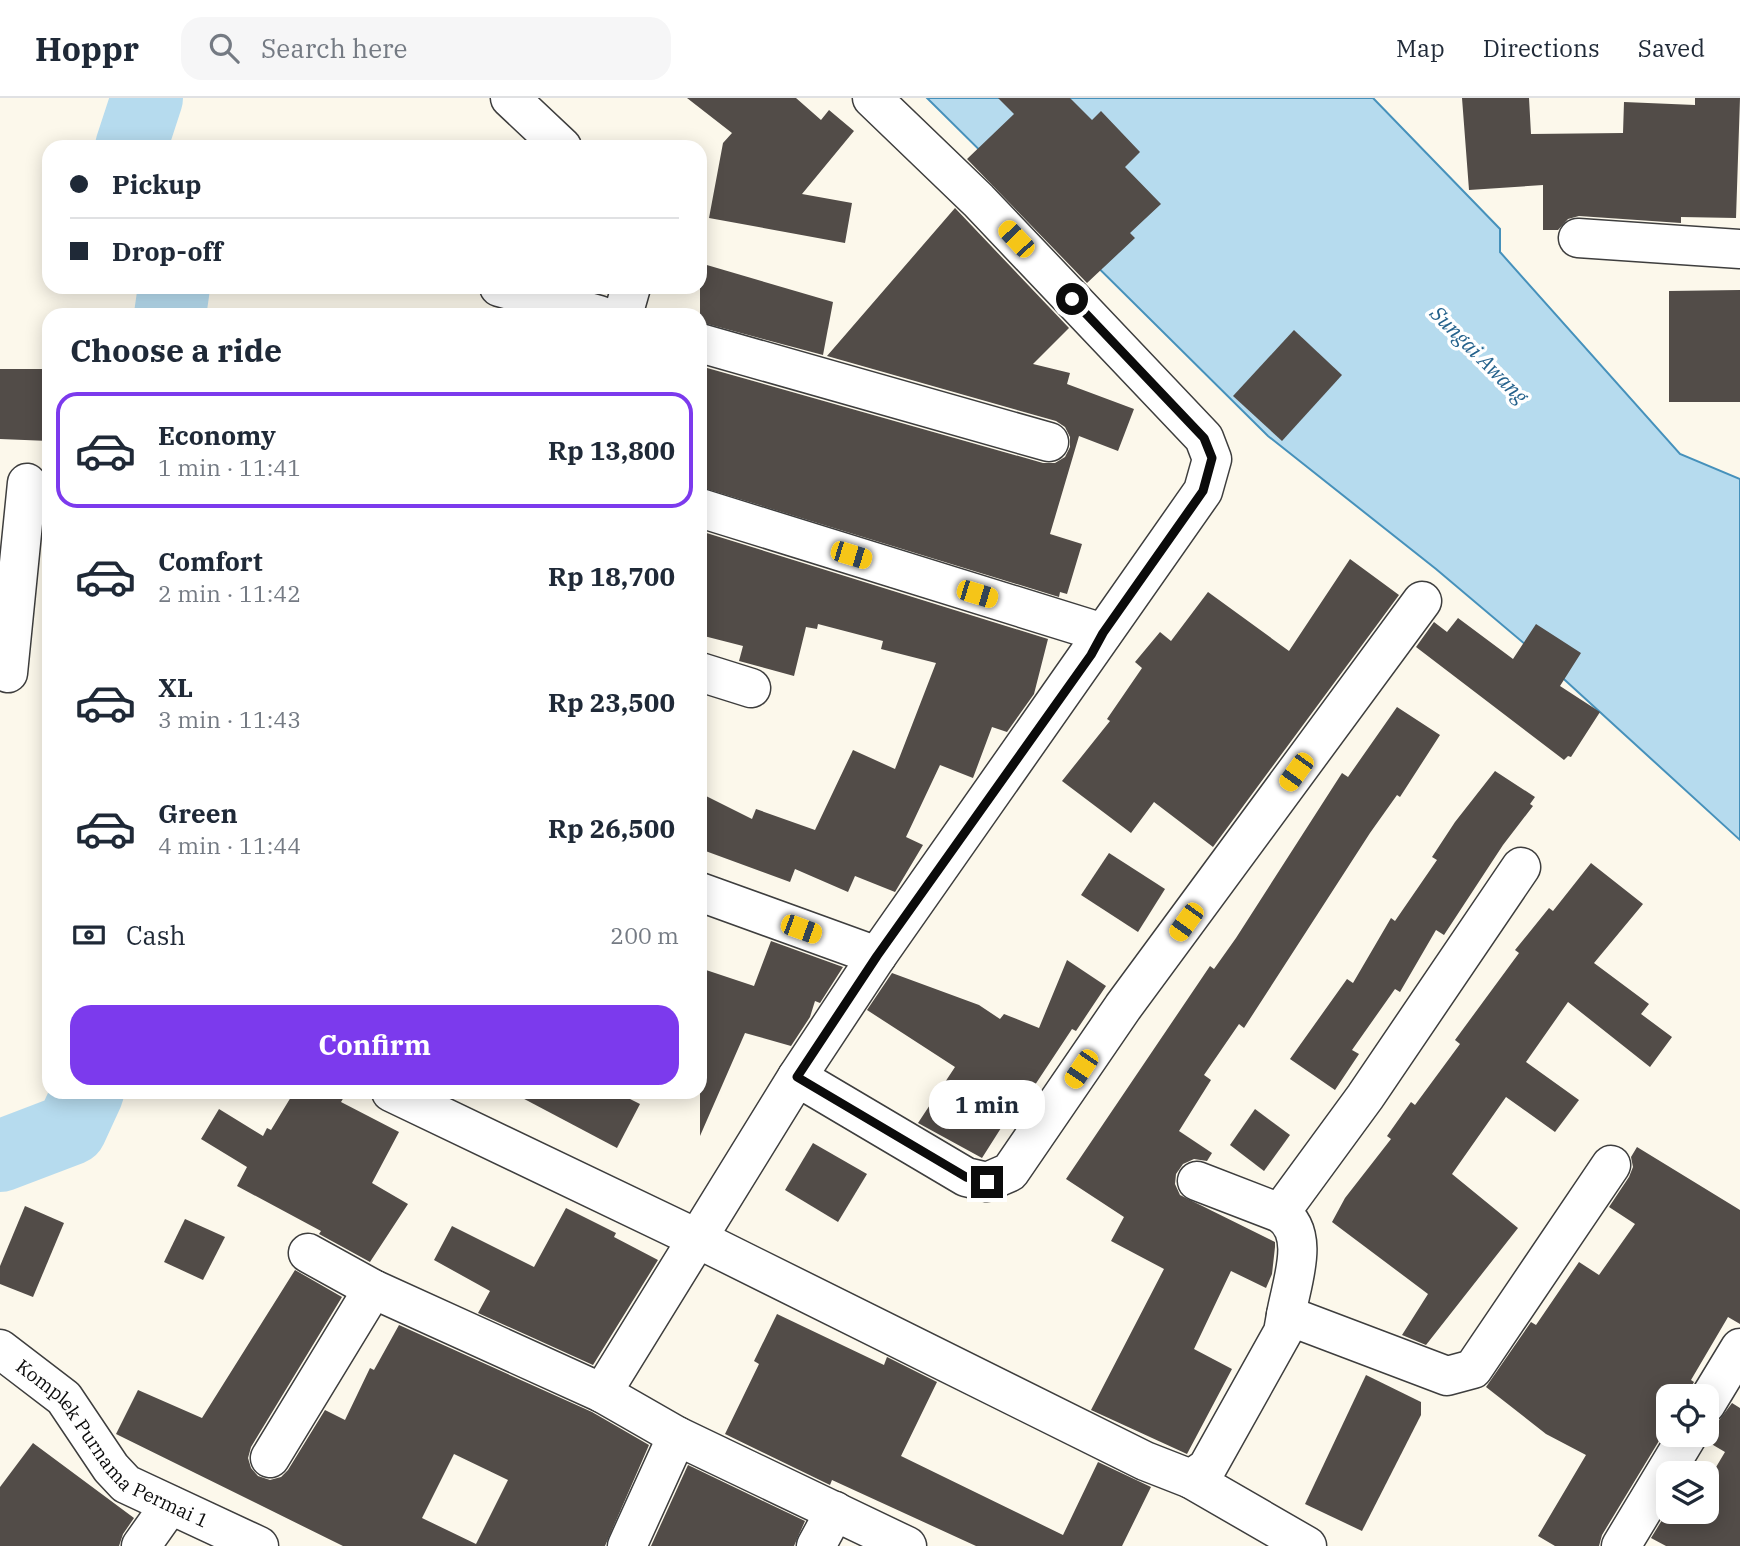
<!DOCTYPE html>
<html lang="en">
<head>
<meta charset="utf-8">
<style>
  :root { --surface:#fff; --page:#f6f6f7; --text:#1f2937; --muted:#747a83; --line:#e0e1e3; --accent:#7c3aed }
  body { margin:0; font-family:"IBM Plex Serif",serif; background:var(--page); color:var(--text); height:100vh; display:flex; flex-direction:column; font-size:26px; white-space:nowrap }
  * { box-sizing:border-box; margin:0 }
  p { font-size:23px; color:var(--muted) }
  .icon { flex:none; width:38px; height:38px; fill:none; stroke:currentColor; stroke-width:2; stroke-linecap:round; stroke-linejoin:round }
  .map { position:relative; flex:1; overflow:hidden }
  .drawer { position:absolute; left:42px; top:210px; width:665px; height:791px; display:flex; flex-direction:column; background:var(--surface); border-radius:21px; box-shadow:0 4px 18px #0003 }
  .drawer>* { flex:none }
  .banner { position:absolute; left:42px; top:42px; width:665px; height:154px; border-radius:21px; box-shadow:0 4px 18px #0003; display:grid; align-content:center; height:154px; padding:0 28px; background:var(--surface) }
  .tools { position:absolute; left:1656px; top:1286px; display:grid; gap:14px }
  .tools a { display:grid; place-items:center; width:63px; height:63px; border-radius:14px; background:var(--surface); box-shadow:0 4px 18px #0003; font-size:35px }
  .end { position:absolute; width:32px; height:32px; margin:-16px; border:9px solid #0b0b0b; background:#fff; box-shadow:0 0 0 4px #fff }
  .from { border-radius:50% }
  .bubble { position:absolute; height:49px; border-radius:21px; background:var(--surface); box-shadow:0 4px 18px #0003; font-size:23px; font-weight:800; line-height:49px; text-align:center }
  .car { position:absolute; width:21px; height:42px; margin:-21px -10px; border-radius:9px; box-shadow:0 0 5px 2px #0007; background:linear-gradient(#f5c518 24%,#345 0 40%,#f5c518 0 76%,#345 0 86%,#f5c518 0) }
  .banner b { display:flex; align-items:center; gap:24px; height:66px; font-size:26px }
  .banner b+b { border-top:2px solid var(--line) }
  .banner i { width:18px; height:18px; background:var(--text) }
  ul { padding:0; list-style:none }
  li { display:flex; align-items:center; gap:21px; height:116px; margin:0 14px 10px; padding:0 14px; border:4px solid transparent; border-radius:21px }
  li div { flex:1 }
  li b { display:block; font-size:26px }
  li em { font-style:normal; font-weight:800 }
  li.active { border-color:var(--accent) }
  li>.icon { width:63px; height:63px; stroke-width:1.5 }
  h2 { padding:0 28px; font-size:32px; line-height:84px }
  .pay { display:flex; align-items:center; gap:18px; height:77px; padding:0 28px; font-size:26px }
  .pay p { margin-inline-start:auto }
  .button { display:flex; gap:14px; margin-top:auto; padding:14px 28px }
  .button a { flex:1; height:80px; border-radius:21px; background:var(--accent); color:#fff; font-size:28px; font-weight:800; line-height:80px; text-align:center }
  header { display:flex; align-items:center; gap:42px; box-sizing:border-box; height:98px; padding:0 35px; background:var(--surface); border-bottom:2px solid var(--line) }
  header strong { font-size:33px }
  nav { display:flex; gap:38px; margin-inline-start:auto; font-size:24px }
  .search { width:490px; height:63px; background:var(--page); display:flex; align-items:center; gap:18px; box-sizing:border-box; padding:0 24px; border-radius:21px; color:var(--muted); font-size:26px }
  .map>svg:first-child { display:block }
  .water { fill:#b6dbee; stroke:#4691bb; stroke-width:2 }
  .lines { fill:none; stroke-linecap:round; stroke-linejoin:round }
  .river { stroke:#b6dbee; stroke-width:72 }
  .building { fill:#524c48; fill-rule:evenodd }
  .street-casing { stroke:#3e3e3e; stroke-width:41 }
  .street { stroke:#fff; stroke-width:38 }
  .route { stroke:#0b0b0b; stroke-width:9 }
  .labels { text-anchor:middle; stroke-width:7; stroke-linejoin:round; paint-order:stroke }
  .street-label { font-size:19px; fill:#0b0b0b; stroke:#fff }
  .water-label { font-size:21px; font-style:italic; fill:#25628c; stroke:#fff }
</style>
</head>
<body>
<header>
<strong>Hoppr</strong>
<div class="search"><svg class="icon" aria-label="search" viewBox="0 0 24 24"><circle cx="10" cy="10" r="6"/><path d="M15 15l6 6"/></svg>Search here</div>
<nav><a>Map</a><a>Directions</a><a>Saved</a></nav>
</header>
<div class="map">
<svg width="1740" height="1448" viewBox="0 0 1740 1448">
  <rect width="100%" height="100%" fill="#fcf8eb"/>
  <polygon class="water" points="927,0 1373,0 1500,131 1500,154 1680,356 1740,381 1740,742 1532,552 1436,471 1268,338"/>
  <g class="lines">
    <g class="river">
      <polyline points="131,49 147,0"/>
      <polyline points="170,217 174,189"/>
      <polyline points="0,1058 71,1031 88,994"/>
    </g>
  </g>
  <g class="building">
    <polygon points="687,0 796,0 821,22 829,12 854,33 802,96 852,105 845,145 709,120 723,45 732,35"/>
    <polygon points="998,0 1070,0 1092,22 1101,13 1140,54 1125,69 1161,106 1130,135 1135,140 1087,185 967,61 1014,16"/>
    <polygon points="1462,0 1529,0 1531,36 1623,35 1624,4 1695,7 1695,0 1740,0 1736,120 1681,119 1681,125 1579,118 1568,121 1558,132 1543,132 1543,87 1469,92"/>
    <polygon points="955,110 1069,230 1033,266 1070,275 1067,286 1134,311 1118,353 1079,338 1050,436 1082,446 1067,496 1060,494 1059,499 700,389 700,268 1043,365 1055,365 1065,359 1070,349 1070,339 1065,329 1056,323 827,258"/>
    <polygon points="700,165 833,204 823,257 700,224"/>
    <polygon points="1740,192 1740,304 1669,304 1669,193"/>
    <polygon points="1294,232 1342,277 1282,343 1233,298"/>
    <polygon points="0,271 49,271 49,343 0,341"/>
    <polygon points="700,433 1048,541 1034,596 1007,634 992,629 973,680 940,667 906,739 923,747 895,794 855,778 848,794 795,771 790,784 700,751 700,695 752,721 756,711 815,732 853,652 895,671 936,565 881,551 883,543 818,526 817,531 806,529 794,578 739,563 743,548 700,537"/>
    <polygon points="1350,461 1399,497 1213,749 1154,704 1131,735 1062,683 1110,623 1107,621 1142,570 1135,564 1160,534 1171,543 1208,494 1289,553"/>
    <polygon points="1458,520 1513,561 1536,526 1581,555 1560,588 1600,614 1571,659 1568,658 1564,662 1416,549 1434,524 1447,534"/>
    <polygon points="1397,609 1440,637 1400,699 1397,697 1370,735 1244,930 1239,926 1204,977 1211,982 1179,1033 1212,1055 1207,1063 1194,1061 1183,1066 1176,1076 1175,1086 1180,1097 1275,1144 1275,1149 1272,1176 1266,1190 1231,1173 1194,1251 1232,1271 1187,1356 1091,1312 1164,1171 1111,1143 1124,1119 1066,1081 1210,868 1214,871 1236,840 1342,675 1348,679"/>
    <polygon points="1495,673 1535,699 1530,706 1533,708 1503,747 1444,837 1436,832 1400,894 1395,891 1352,952 1359,956 1335,992 1290,961 1347,881 1353,885 1391,820 1395,823 1437,762 1432,759 1455,724"/>
    <polygon points="1109,755 1165,791 1138,834 1081,797"/>
    <polygon points="1591,765 1643,806 1594,865 1649,906 1641,916 1672,939 1650,969 1568,904 1526,964 1579,1002 1555,1034 1506,999 1452,1076 1518,1130 1426,1247 1402,1237 1428,1196 1332,1124 1345,1100 1391,1041 1387,1038 1411,1004 1415,1007 1460,946 1455,942 1519,855 1515,852 1549,810 1553,813"/>
    <polygon points="771,843 843,869 820,905 815,903 810,919 791,948 745,935 700,1038 700,870 754,888"/>
    <polygon points="1067,862 1106,888 1076,933 1072,931 1027,999 1022,997 982,1060 918,1025 955,969 867,912 892,875 979,907 1000,921 1004,916 1039,930"/>
    <polygon points="294,994 347,994 341,1004 399,1034 372,1085 408,1106 370,1164 319,1136 321,1133 237,1088 247,1069 201,1041 219,1011 263,1038 267,1030 271,1032"/>
    <polygon points="511,994 616,994 640,1006 617,1050"/>
    <polygon points="1255,1011 1290,1037 1264,1073 1230,1047"/>
    <polygon points="813,1045 867,1076 838,1124 785,1092"/>
    <polygon points="1637,1049 1740,1112 1740,1226 1728,1219 1691,1282 1694,1284 1686,1298 1668,1298 1668,1328 1602,1437 1599,1448 1555,1448 1538,1438 1586,1357 1546,1336 1486,1289 1531,1224 1536,1227 1579,1164 1599,1177 1635,1126 1609,1109 1629,1079 1633,1069 1631,1059"/>
    <polygon points="25,1108 64,1125 33,1199 0,1186 0,1168"/>
    <polygon points="566,1110 616,1135 614,1139 658,1162 593,1267 478,1215 490,1193 434,1162 452,1128 534,1169"/>
    <polygon points="185,1121 225,1139 203,1182 164,1164"/>
    <path d="M295,1172L342,1199L251,1349L248,1360L251,1370L258,1378L270,1382L281,1379L288,1372L325,1312L345,1322L370,1270L374,1272L399,1227L592,1314L649,1347L605,1448H343L116,1336L138,1292L202,1320ZM454,1356L508,1382L476,1446L422,1420Z"/>
    <polygon points="777,1216 884,1267 887,1259 937,1284 901,1358 1063,1437 1098,1364 1151,1389 1122,1448 976,1448 832,1382 830,1387 725,1336 759,1266 754,1263"/>
    <polygon points="1366,1277 1421,1304 1421,1317 1362,1433 1305,1406"/>
    <polygon points="1732,1305 1740,1310 1740,1448 1666,1448 1651,1440 1667,1414 1706,1414 1706,1386 1725,1354 1708,1344 1708,1327 1717,1325"/>
    <polygon points="33,1345 134,1420 123,1436 119,1448 0,1448 0,1389"/>
    <polygon points="688,1367 805,1423 794,1448 651,1448"/>
  </g>
  <g class="lines">
    <defs>
      <g id="street">
        <polyline points="510,0 562,49"/>
        <polyline points="1578,140 1740,151"/>
        <polyline points="499,189 599,217"/>
        <polyline points="623,217 631,189"/>
        <polyline points="700,245 1049,344"/>
        <polyline points="700,410 1103,535"/>
        <polyline points="700,574 751,590"/>
        <polyline points="8,575 27,385"/>
        <polyline points="700,794 877,858"/>
        <polyline points="797,979 877,858 1203,393 1212,361 1204,340 978,102 872,0"/>
        <polyline points="391,994 696,1140 1145,1363 1191,1381 1207,1370 1283,1234 1286,1217 1447,1278 1473,1271 1611,1067"/>
        <polyline points="1197,1083 1280,1115"/>
        <polyline points="308,1155 373,1191 602,1295 677,1338 907,1448"/>
        <path d="M1286,1217C1291,1186 1312,1135 1280,1115L1365,999L1521,769"/>
        <path id="s1" d="M0,1251L64,1300L111,1370L126,1386L259,1448"/>
        <polyline points="602,1295 797,979 966,1079 987,1084 1010,1074 1123,909 1422,503"/>
        <polyline points="1706,1306 1740,1250"/>
        <polyline points="270,1360 373,1191"/>
        <polyline points="1191,1381 1307,1448"/>
        <polyline points="141,1448 170,1407"/>
        <polyline points="627,1448 677,1338"/>
        <polyline points="816,1448 835,1413"/>
        <polyline points="1621,1448 1688,1337"/>
      </g>
    </defs>
    <use href="#street" class="street-casing"/>
    <use href="#street" class="street"/>
  </g>
  <g class="lines">
    <polyline class="route" points="987,1084 966,1079 797,979 877,858 1091,557 1103,535 1203,393 1212,360 1204,340 1072,201"/>
  </g>
  <g class="labels">
    <g class="street-label">
      <text dy="7" stroke="none"><textPath href="#s1" startOffset="150">Komplek Purnama Permai 1</textPath></text>
    </g>
    <g class="water-label">
      <text transform="translate(1479 257) rotate(45)" y="7">Sungai Awang</text>
    </g>
  </g>
</svg>
<div class="tools">
<a><svg class="icon" aria-label="locate" viewBox="0 0 24 24"><circle cx="12" cy="12" r="6"/><path d="M12 2v4M12 18v4M2 12h4M18 12h4"/></svg></a>
<a><svg class="icon" aria-label="layers" viewBox="0 0 24 24"><path d="M12 4l9 5-9 5-9-5zM3 14l9 5 9-5"/></svg></a>
</div>
<i class="end from" style="left:1072px;top:201px"></i>
<i class="end" style="left:987px;top:1084px"></i>
<div class="bubble" style="left:929px;top:982px;width:116px">1 min</div>
<i class="car" style="left:1016px;top:141px;rotate:317deg"></i>
<i class="car" style="left:851px;top:457px;rotate:107deg"></i>
<i class="car" style="left:977px;top:496px;rotate:107deg"></i>
<i class="car" style="left:1296px;top:674px;rotate:216deg"></i>
<i class="car" style="left:1186px;top:824px;rotate:216deg"></i>
<i class="car" style="left:801px;top:831px;rotate:110deg"></i>
<i class="car" style="left:1081px;top:971px;rotate:214deg"></i>
<div class="banner">
<b><i class="from"></i>Pickup</b>
<b><i></i>Drop-off</b>
</div>
<section class="drawer">
<h2>Choose a ride</h2>
<ul>
<li class="active"><svg class="icon" aria-label="car" viewBox="0 0 24 24"><path d="M5 17H2v-5l4-1 3-4h7l3 4 3 1v5h-3M9 17h6M6 11h13"/><circle cx="7" cy="17" r="2"/><circle cx="17" cy="17" r="2"/></svg><div><b>Economy</b><p>1 min · 11:41</p></div><em>Rp 13,800</em></li>
<li><svg class="icon" aria-label="car" viewBox="0 0 24 24"><path d="M5 17H2v-5l4-1 3-4h7l3 4 3 1v5h-3M9 17h6M6 11h13"/><circle cx="7" cy="17" r="2"/><circle cx="17" cy="17" r="2"/></svg><div><b>Comfort</b><p>2 min · 11:42</p></div><em>Rp 18,700</em></li>
<li><svg class="icon" aria-label="car" viewBox="0 0 24 24"><path d="M5 17H2v-5l4-1 3-4h7l3 4 3 1v5h-3M9 17h6M6 11h13"/><circle cx="7" cy="17" r="2"/><circle cx="17" cy="17" r="2"/></svg><div><b>XL</b><p>3 min · 11:43</p></div><em>Rp 23,500</em></li>
<li><svg class="icon" aria-label="car" viewBox="0 0 24 24"><path d="M5 17H2v-5l4-1 3-4h7l3 4 3 1v5h-3M9 17h6M6 11h13"/><circle cx="7" cy="17" r="2"/><circle cx="17" cy="17" r="2"/></svg><div><b>Green</b><p>4 min · 11:44</p></div><em>Rp 26,500</em></li>
</ul>
<div class="pay"><svg class="icon" aria-label="cash" viewBox="0 0 24 24"><path d="M3 7h18v10H3z"/><circle cx="12" cy="12" r="2"/></svg>Cash<p>200 m</p></div>
<div class="button"><a>Confirm</a></div>
</section>
</div>
</body>
</html>
